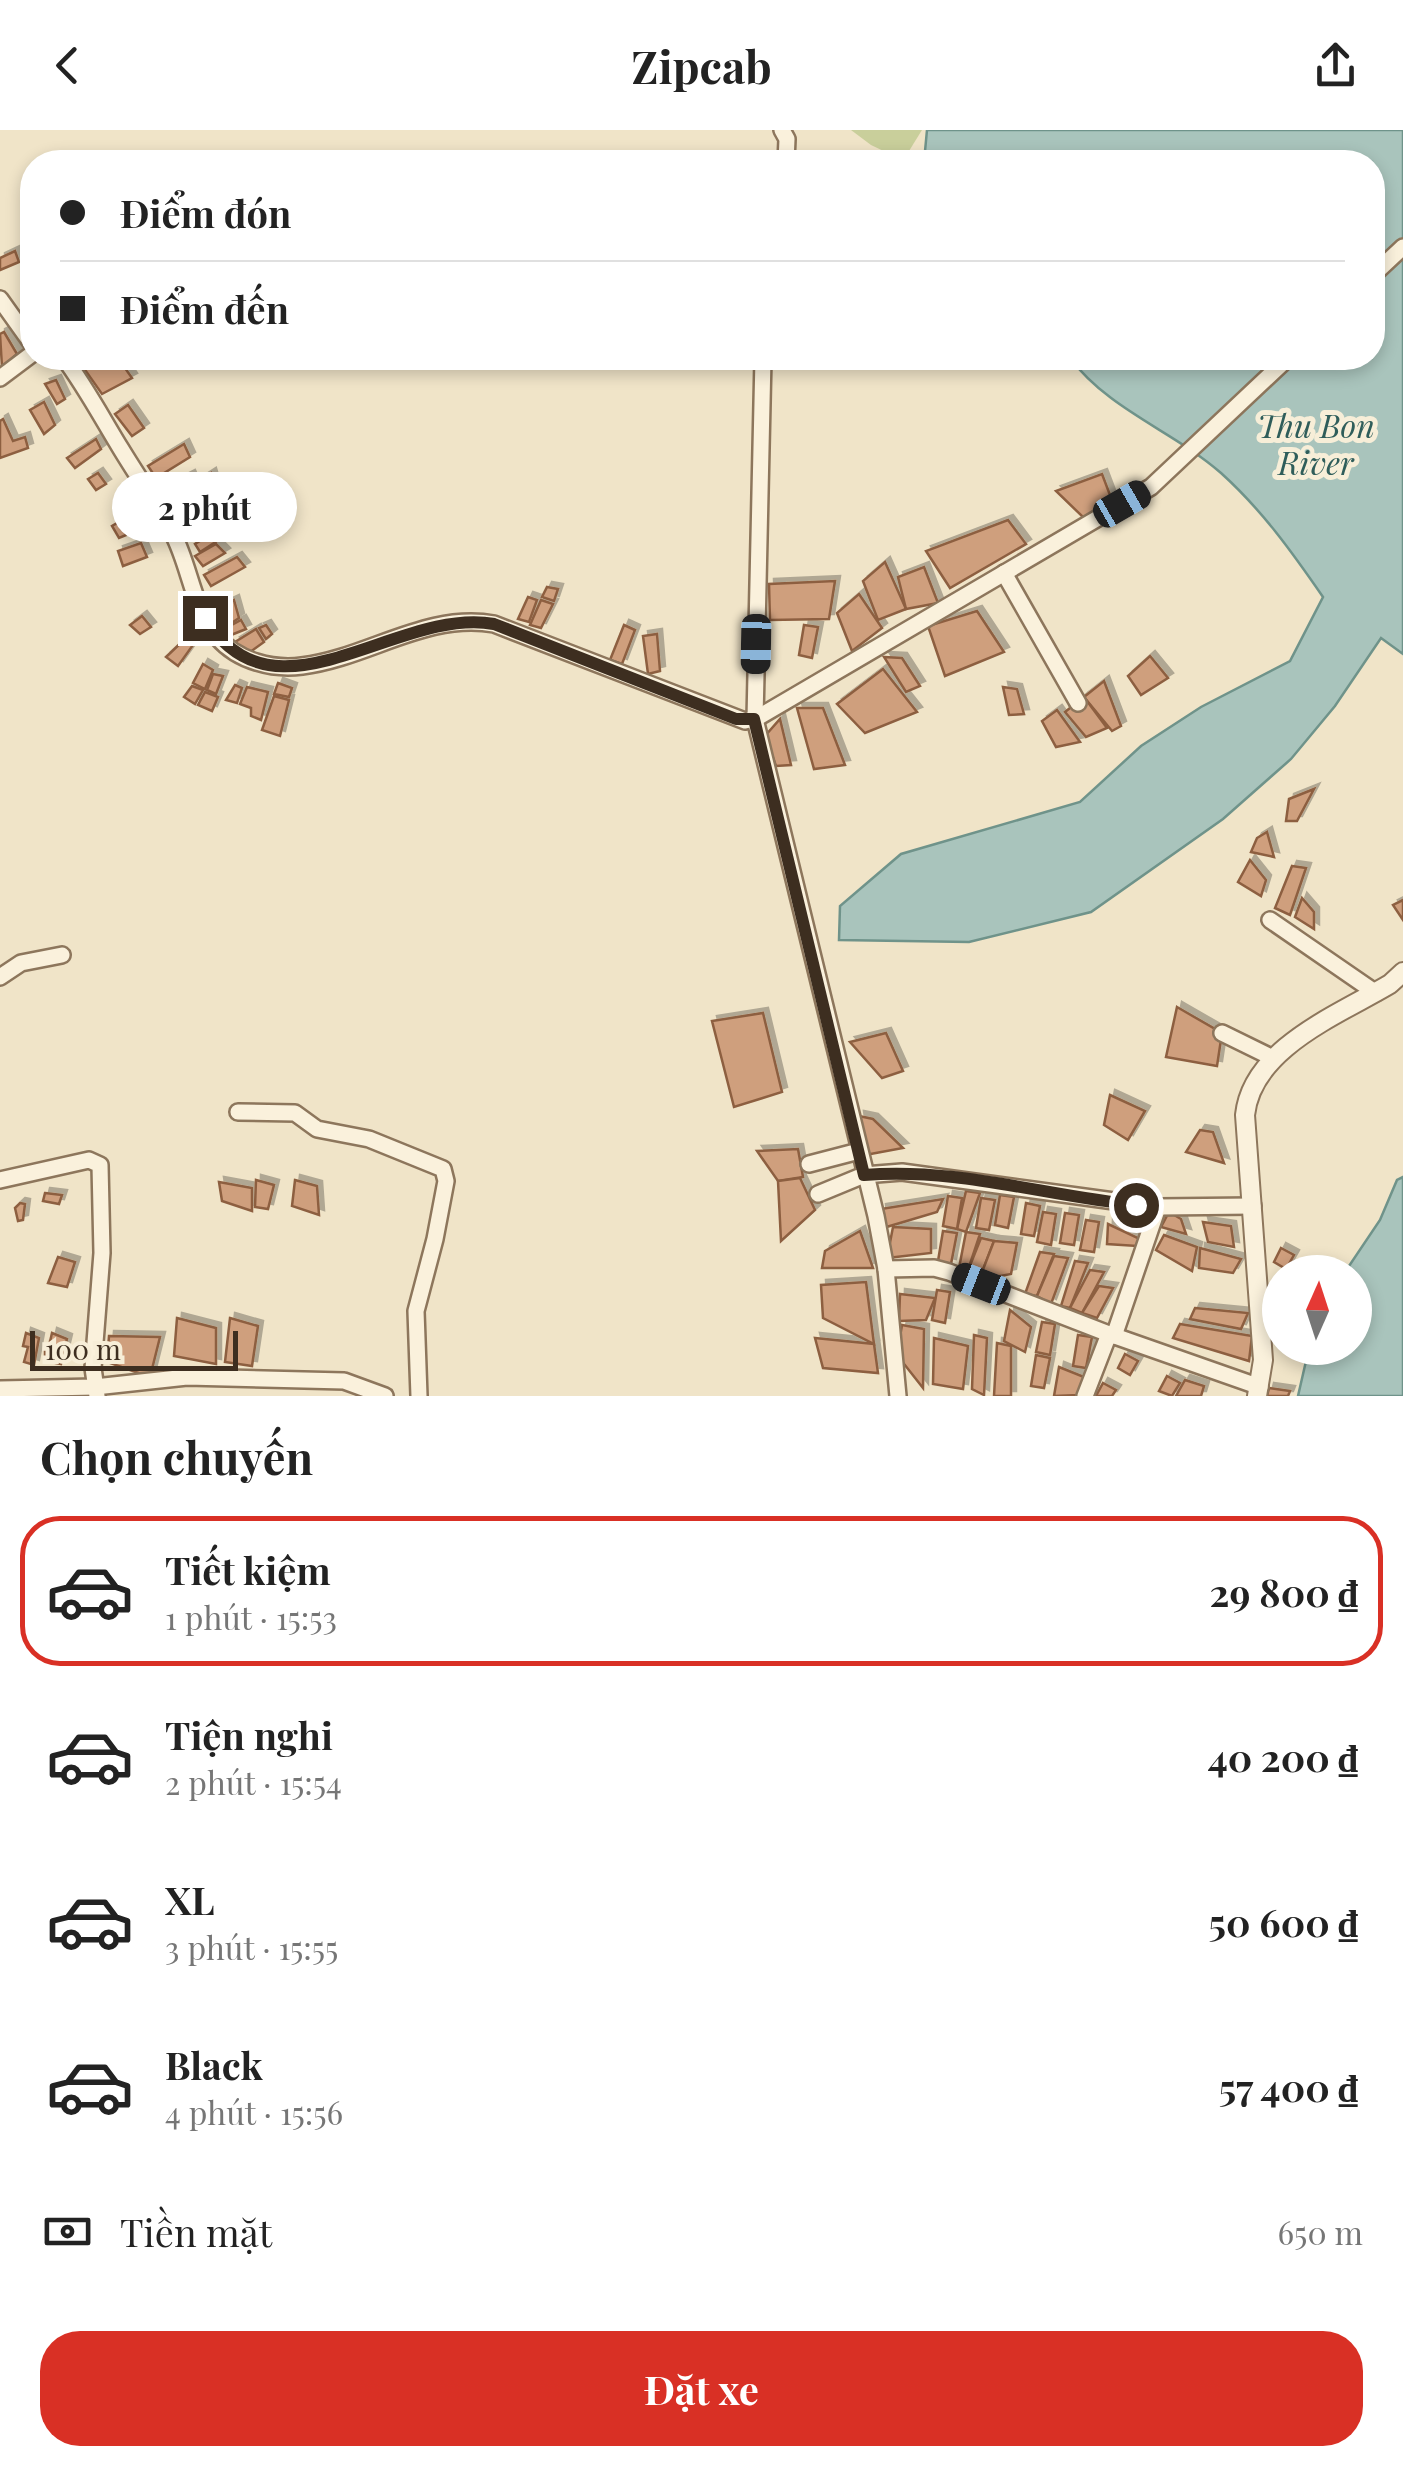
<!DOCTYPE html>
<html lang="vi">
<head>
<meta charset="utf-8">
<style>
  :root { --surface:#fff; --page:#f6f6f6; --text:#222; --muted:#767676; --line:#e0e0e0; --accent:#d93025 }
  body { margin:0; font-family:"Playfair Display",serif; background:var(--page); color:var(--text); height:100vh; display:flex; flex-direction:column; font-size:38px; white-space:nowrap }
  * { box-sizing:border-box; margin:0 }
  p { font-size:32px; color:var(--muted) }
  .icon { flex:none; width:55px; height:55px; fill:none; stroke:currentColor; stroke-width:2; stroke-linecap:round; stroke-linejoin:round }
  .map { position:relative; height:1266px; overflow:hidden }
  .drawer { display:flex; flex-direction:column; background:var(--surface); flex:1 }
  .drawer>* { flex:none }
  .guide { position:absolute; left:20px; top:20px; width:1365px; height:220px; border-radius:40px; box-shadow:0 5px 15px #0003; display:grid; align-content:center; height:220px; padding:0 40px; background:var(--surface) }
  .needle { width:65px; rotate:3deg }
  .fabs { position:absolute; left:1262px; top:1125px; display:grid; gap:20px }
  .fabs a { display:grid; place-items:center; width:110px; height:110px; border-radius:50%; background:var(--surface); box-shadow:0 5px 15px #0003; font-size:50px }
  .scale { position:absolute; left:30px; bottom:25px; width:208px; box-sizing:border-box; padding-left:10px; border:5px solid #3d2e20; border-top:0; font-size:28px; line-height:35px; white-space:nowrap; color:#3d2e20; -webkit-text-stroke:8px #f7eed8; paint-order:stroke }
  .end { position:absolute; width:45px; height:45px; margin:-22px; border:12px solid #3d2e20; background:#fff; box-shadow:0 0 0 5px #fff }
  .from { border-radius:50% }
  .bubble { position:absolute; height:70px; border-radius:35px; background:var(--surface); box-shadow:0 5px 15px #0003; font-size:32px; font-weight:700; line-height:70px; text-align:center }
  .car { position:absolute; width:30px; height:60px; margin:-30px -15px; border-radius:12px; box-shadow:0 0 8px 2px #0007; background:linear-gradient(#222 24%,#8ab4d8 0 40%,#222 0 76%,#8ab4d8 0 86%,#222 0) }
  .guide b { display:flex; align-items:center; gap:35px; height:95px; font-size:38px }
  .guide b+b { border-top:2px solid var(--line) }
  .guide i { width:25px; height:25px; background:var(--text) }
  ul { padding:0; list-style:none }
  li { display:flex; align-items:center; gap:30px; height:150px; margin:0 20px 15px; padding:0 20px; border:5px solid transparent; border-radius:40px }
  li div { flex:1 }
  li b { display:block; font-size:38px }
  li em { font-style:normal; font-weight:700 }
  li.current { border-color:var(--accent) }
  li>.icon { width:90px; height:90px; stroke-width:1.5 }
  h2 { padding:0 40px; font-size:45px; line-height:120px }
  .pay { display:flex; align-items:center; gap:25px; height:110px; padding:0 40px; font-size:38px }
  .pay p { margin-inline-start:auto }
  .cta { display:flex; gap:20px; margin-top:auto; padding:20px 40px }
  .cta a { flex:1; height:115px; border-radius:40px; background:var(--accent); color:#fff; font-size:40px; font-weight:700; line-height:115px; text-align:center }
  header { display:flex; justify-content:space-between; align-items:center; height:130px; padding:0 40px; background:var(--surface); font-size:45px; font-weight:700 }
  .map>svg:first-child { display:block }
  .green { fill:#c9cf9b }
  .water { fill:#a9c4bc; stroke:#6f938a; stroke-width:2.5 }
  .building { fill:#cf9f7d; stroke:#8d5f41; stroke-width:2.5; filter:url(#shadow) }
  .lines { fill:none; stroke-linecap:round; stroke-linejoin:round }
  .minor-casing { stroke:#8d765c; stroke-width:20 }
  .tertiary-casing { stroke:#8d765c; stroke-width:22 }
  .minor { stroke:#faf1dc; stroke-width:15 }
  .tertiary { stroke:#faf1dc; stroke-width:18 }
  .route { stroke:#3d2e20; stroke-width:12 }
  .labels { text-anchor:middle; stroke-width:10; stroke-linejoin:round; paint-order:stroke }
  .water-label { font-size:32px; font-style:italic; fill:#2f5d5a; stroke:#f7eed8 }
</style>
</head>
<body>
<header><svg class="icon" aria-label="back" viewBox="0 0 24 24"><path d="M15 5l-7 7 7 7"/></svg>Zipcab<svg class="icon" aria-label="share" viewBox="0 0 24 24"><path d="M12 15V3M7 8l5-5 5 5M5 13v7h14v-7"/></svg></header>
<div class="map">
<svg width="1403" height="1266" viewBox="0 0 1403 1266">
  <defs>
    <filter id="shadow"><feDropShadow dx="5" dy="-5" stdDeviation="0" flood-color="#0004"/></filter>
  </defs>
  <rect width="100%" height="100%" fill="#f0e4c8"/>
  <polygon class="green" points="851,0 922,0 909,21 896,27 871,15"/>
  <g class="water">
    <path d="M927,0H1403V524L1381,508L1335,576L1291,629L1223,689L1091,782L969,812L839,810L840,776L901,724L1080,672L1141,616L1201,577L1290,531L1323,467C1292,422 1262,380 1221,343C1173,301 1109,280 1070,228H1372V32H924Z"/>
    <polygon points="1403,1047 1403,1266 1298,1266 1309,1218 1355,1218 1355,1142 1345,1142 1380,1090 1397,1050"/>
  </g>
  <g class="building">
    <polygon points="15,121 19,132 0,140 0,128"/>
    <polygon points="4,202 17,224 2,237 0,204"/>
    <polygon points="104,228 118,228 132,248 102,264 83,237"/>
    <polygon points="56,250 65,269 57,274 45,254"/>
    <polygon points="44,272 55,295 44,304 30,280"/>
    <polygon points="128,275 144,298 132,306 115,284"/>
    <polygon points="3,289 13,311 25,307 28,318 0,328 0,291"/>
    <polygon points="96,309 101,319 75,338 67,328"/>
    <polygon points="184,314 190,327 156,348 148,336"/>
    <polygon points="98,343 106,354 96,360 88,349"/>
    <polygon points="211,343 215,357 182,375 177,365"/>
    <polygon points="1102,344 1113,373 1084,388 1056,361"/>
    <polygon points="190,345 193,352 176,363 171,355"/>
    <polygon points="216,373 221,384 198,396 193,388"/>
    <polygon points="124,389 131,403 119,408 112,396"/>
    <polygon points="1008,390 1026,414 950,458 926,421"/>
    <polygon points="227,394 231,402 200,422 195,414"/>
    <polygon points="141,413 147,427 123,436 118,421"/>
    <polygon points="216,414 225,423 203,436 195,426"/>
    <polygon points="237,427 245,437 211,456 204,445"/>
    <polygon points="885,432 906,479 878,490 863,451"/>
    <polygon points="924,437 938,473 906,479 898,447"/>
    <polygon points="835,451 829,489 770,490 769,454"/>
    <polygon points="547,457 558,459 554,471 542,467"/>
    <polygon points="859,464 882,498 852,521 837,483"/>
    <polygon points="528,467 537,470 529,492 518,489"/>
    <polygon points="234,470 239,488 227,496 219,477"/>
    <polygon points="541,470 553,474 541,498 530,495"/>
    <polygon points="216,481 225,495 217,500 207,484"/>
    <polygon points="977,481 1004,522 945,546 928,496"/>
    <polygon points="142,486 151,497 140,504 130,495"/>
    <polygon points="241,490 246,499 231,505 228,497"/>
    <polygon points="266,495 272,504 266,509 259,498"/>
    <polygon points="624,495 635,500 622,534 610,530"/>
    <polygon points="804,495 818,497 812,528 799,525"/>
    <polygon points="256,499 264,512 246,525 235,512"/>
    <polygon points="657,504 660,541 648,544 643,506"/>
    <polygon points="186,508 193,515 178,536 166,527"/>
    <polygon points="1150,526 1168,548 1141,565 1128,546"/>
    <polygon points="884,527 902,528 920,556 906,562"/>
    <polygon points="203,534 213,540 205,559 193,553"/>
    <polygon points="883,539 917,582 865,603 837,574"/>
    <polygon points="213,544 223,546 216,564 207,560"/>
    <polygon points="1104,551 1121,596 1112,601 1084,567"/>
    <polygon points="278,553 292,558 289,567 274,564"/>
    <polygon points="235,555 242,558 237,573 226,570"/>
    <polygon points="192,556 203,560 195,574 184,567"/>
    <polygon points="247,557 268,562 261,590 251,586 251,578 240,574"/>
    <polygon points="1003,557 1017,559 1024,584 1009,585"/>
    <polygon points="205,562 218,567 212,581 198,575"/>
    <polygon points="274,566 289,570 280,606 262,600"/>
    <polygon points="1084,567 1107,598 1086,607 1065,582"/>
    <polygon points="797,578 823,578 845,635 814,639"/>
    <polygon points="1057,580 1080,612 1056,617 1042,591"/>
    <polygon points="780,589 791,635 776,636 765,606"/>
    <polygon points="1314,659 1297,691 1286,691 1289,669"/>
    <polygon points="1267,702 1274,727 1251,722 1257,708"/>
    <polygon points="1250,730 1266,750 1261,766 1238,752"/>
    <polygon points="1292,736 1306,738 1290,785 1275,778"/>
    <polygon points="1302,768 1314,782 1314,799 1295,787"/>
    <polygon points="1403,770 1403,790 1393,775"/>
    <polygon points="1177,877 1222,903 1217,936 1166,927"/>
    <polygon points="763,883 782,962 734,977 712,891"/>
    <polygon points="886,903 903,941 882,948 850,912"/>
    <polygon points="1110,965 1145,981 1128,1010 1104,995"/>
    <polygon points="859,986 873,989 903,1018 865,1025"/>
    <polygon points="1200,1000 1213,1002 1224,1033 1186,1022"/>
    <polygon points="798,1019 803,1047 778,1051 757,1021"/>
    <polygon points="800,1048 815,1080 781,1111 778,1051"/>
    <polygon points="256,1050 274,1055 268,1079 255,1077"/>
    <polygon points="295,1050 317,1056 319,1085 292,1076"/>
    <polygon points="219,1052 252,1058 252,1081 222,1071"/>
    <polygon points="966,1061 980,1063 966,1102 957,1099"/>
    <polygon points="45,1063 62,1065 59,1074 43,1071"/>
    <polygon points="1000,1065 1014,1067 1008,1098 995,1095"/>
    <polygon points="948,1066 962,1068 957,1099 943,1096"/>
    <polygon points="981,1068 995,1070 989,1100 976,1098"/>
    <polygon points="943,1069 937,1082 883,1098 881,1079"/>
    <polygon points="20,1073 25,1074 23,1090 18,1091 15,1078"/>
    <polygon points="1026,1073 1040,1076 1034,1106 1021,1104"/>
    <polygon points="1043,1082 1056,1084 1051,1115 1037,1112"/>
    <polygon points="1169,1082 1181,1089 1186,1104 1161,1097"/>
    <polygon points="1065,1083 1079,1085 1074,1115 1060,1113"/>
    <polygon points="1086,1090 1099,1092 1094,1122 1080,1120"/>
    <polygon points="1203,1092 1231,1096 1234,1117 1208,1112"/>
    <polygon points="1108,1094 1140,1109 1137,1116 1107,1114"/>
    <polygon points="893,1097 931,1099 931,1123 887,1128"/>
    <polygon points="860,1101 873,1138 822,1138 825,1121"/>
    <polygon points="943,1101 957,1103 951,1134 938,1131"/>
    <polygon points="966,1102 980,1104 967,1143 959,1138"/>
    <polygon points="1164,1105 1197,1117 1192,1141 1156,1120"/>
    <polygon points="981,1108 994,1111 979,1150 967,1143"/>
    <polygon points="994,1111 1017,1113 1011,1144 979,1150"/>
    <polygon points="1200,1118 1241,1129 1233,1143 1199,1138"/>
    <polygon points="1281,1118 1294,1125 1286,1139 1274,1132"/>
    <polygon points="1040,1122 1054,1124 1037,1166 1025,1164"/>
    <polygon points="1054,1126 1068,1128 1051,1174 1037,1166"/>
    <polygon points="58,1127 75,1132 67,1157 48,1153"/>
    <polygon points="1075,1131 1088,1133 1070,1178 1061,1176"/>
    <polygon points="1090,1140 1104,1142 1082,1183 1070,1178"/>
    <polygon points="866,1152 874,1214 823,1188 821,1155"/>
    <polygon points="1099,1156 1113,1158 1097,1188 1082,1183"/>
    <polygon points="937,1160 950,1162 945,1193 932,1190"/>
    <polygon points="900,1164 935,1168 926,1190 899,1191"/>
    <polygon points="1195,1178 1248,1183 1241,1199 1190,1189"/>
    <polygon points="1010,1180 1031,1197 1025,1222 1004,1211"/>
    <polygon points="177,1188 216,1198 216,1234 174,1226"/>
    <polygon points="230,1188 258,1196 252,1236 225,1232"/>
    <polygon points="1042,1192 1055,1194 1050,1225 1036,1222"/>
    <polygon points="1180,1194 1252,1206 1249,1231 1173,1208"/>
    <polygon points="902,1195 924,1199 923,1258 897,1225"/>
    <polygon points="26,1203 39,1208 34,1235 24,1232 28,1217 23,1216"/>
    <polygon points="52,1203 67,1209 61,1234 45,1231 45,1216 49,1216"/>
    <polygon points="974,1205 987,1208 984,1265 972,1259"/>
    <polygon points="1078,1205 1092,1207 1086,1238 1073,1236"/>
    <polygon points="109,1206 160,1207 150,1247 107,1232"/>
    <polygon points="815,1208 874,1214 878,1243 823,1238"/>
    <polygon points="934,1208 968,1216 963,1259 933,1254"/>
    <polygon points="997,1213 1011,1216 1011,1266 994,1266"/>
    <polygon points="1125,1224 1138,1231 1130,1245 1118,1238"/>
    <polygon points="1036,1225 1050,1228 1044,1258 1031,1256"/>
    <polygon points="1059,1237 1084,1247 1079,1265 1054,1266"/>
    <polygon points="1167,1246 1180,1253 1172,1266 1159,1261"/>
    <polygon points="1185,1250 1204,1256 1201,1266 1176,1266"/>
    <polygon points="1103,1253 1116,1260 1112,1266 1096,1266"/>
    <polygon points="1269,1258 1290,1261 1288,1266 1267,1266"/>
  </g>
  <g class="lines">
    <defs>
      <g id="minor">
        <polyline points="782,0 787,9 786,32"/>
        <polyline points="1372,146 1403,117"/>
        <polyline points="0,169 32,214"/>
        <path d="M64,228C85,256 102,288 121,319C138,347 157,374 173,404C190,436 193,480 218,508C238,531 273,540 302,536C368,528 426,482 494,494L745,591L757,588L1151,357L1288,228"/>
        <polyline points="763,228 755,589 876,1086 886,1139 898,1266"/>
        <polyline points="0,248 32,224"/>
        <polyline points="1004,443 1078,573"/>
        <polyline points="1270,790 1376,863"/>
        <polyline points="0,847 21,833 62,825"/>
        <polyline points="1222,903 1273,928"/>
        <polyline points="238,982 295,983 317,999 369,1009 443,1039 446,1051 435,1109 416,1181 419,1266"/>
        <polyline points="809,1034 859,1021"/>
        <polyline points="0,1050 89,1030 100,1035 102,1123 93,1238 97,1266"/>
        <polyline points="818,1064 864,1045 902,1042 1158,1077 1253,1076"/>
        <polyline points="886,1139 934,1138 949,1142 1109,1204 1260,1257"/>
        <polyline points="1114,1206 1158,1077"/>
        <polyline points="0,1259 95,1257 187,1247 344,1251 385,1266"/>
        <polyline points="1085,1266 1109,1204"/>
      </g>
      <path id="tertiary" d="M1257,1266L1263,1230L1245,985C1252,918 1338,885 1390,854L1403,842"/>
    </defs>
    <use href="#minor" class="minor-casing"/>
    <use href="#tertiary" class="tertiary-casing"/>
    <use href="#minor" class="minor"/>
    <use href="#tertiary" class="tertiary"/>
  </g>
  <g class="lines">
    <path class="route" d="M205,488C275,602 397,476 494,494L736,589H754L864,1045C956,1037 1046,1066 1136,1075"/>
  </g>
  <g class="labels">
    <g class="water-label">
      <text x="1316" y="308">Thu Bon<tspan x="1316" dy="37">River</tspan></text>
    </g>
  </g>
</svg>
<div class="fabs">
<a><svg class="needle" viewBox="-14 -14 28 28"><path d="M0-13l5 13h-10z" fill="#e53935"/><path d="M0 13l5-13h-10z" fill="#767676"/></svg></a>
</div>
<div class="scale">100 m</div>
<i class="end from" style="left:1136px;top:1075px"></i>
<i class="end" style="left:205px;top:488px"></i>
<div class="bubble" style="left:112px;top:342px;width:185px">2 phút</div>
<i class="car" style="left:1122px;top:374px;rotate:60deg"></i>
<i class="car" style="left:756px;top:514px;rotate:181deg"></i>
<i class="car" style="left:981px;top:1154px;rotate:291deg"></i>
<div class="guide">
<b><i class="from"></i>Điểm đón</b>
<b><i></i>Điểm đến</b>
</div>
</div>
<section class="drawer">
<h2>Chọn chuyến</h2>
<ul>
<li class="current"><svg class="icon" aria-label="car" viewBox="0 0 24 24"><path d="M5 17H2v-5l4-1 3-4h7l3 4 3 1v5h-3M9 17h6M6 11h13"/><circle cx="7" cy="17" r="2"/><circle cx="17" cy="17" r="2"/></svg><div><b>Tiết kiệm</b><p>1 phút · 15:53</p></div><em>29 800 ₫</em></li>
<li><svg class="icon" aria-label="car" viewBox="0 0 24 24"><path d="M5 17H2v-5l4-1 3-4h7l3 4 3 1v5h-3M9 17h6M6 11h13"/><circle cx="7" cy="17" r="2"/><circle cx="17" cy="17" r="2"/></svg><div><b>Tiện nghi</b><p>2 phút · 15:54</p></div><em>40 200 ₫</em></li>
<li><svg class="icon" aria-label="car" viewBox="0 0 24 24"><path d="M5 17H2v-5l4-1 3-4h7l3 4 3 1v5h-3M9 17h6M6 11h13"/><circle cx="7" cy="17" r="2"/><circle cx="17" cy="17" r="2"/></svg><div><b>XL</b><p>3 phút · 15:55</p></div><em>50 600 ₫</em></li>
<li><svg class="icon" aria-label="car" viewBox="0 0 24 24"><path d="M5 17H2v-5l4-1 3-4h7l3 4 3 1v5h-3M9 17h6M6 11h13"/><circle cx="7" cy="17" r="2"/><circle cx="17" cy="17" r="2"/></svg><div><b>Black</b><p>4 phút · 15:56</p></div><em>57 400 ₫</em></li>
</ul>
<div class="pay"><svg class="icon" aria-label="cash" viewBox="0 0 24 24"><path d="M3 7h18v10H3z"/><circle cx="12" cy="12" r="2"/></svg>Tiền mặt<p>650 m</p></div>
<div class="cta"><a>Đặt xe</a></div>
</section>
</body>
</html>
